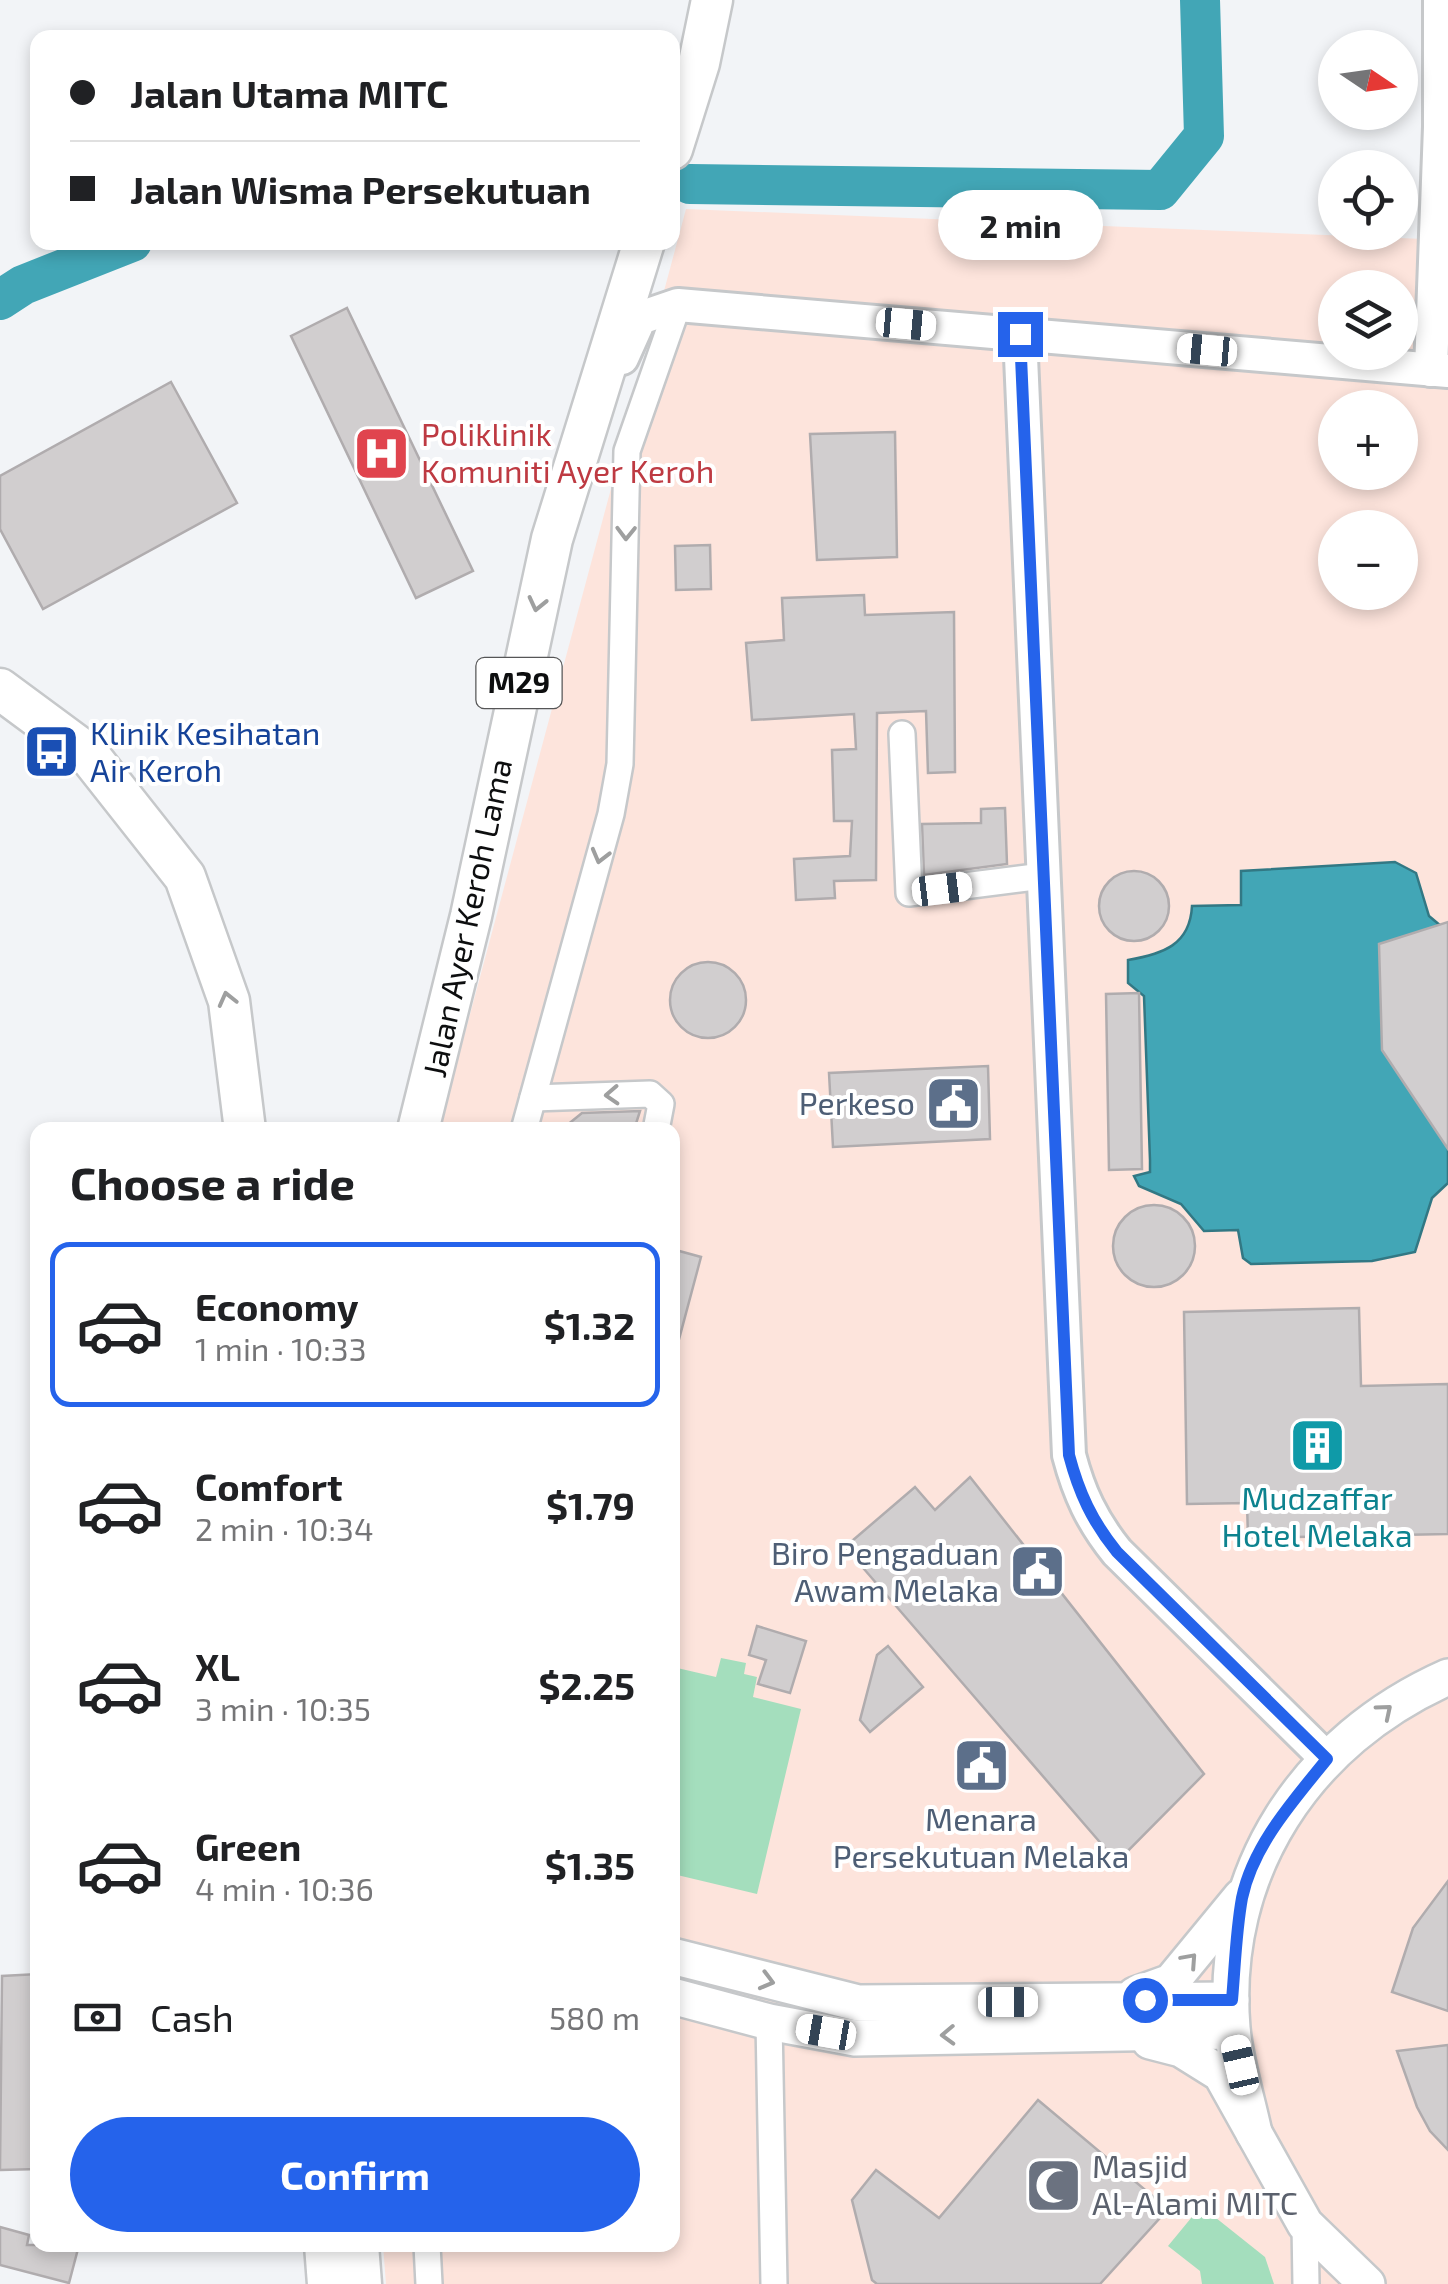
<!DOCTYPE html>
<html lang="en">
<head>
<meta charset="utf-8">
<style>
  :root { --surface:#fff; --page:#f6f6f6; --text:#202124; --muted:#757577; --line:#e0e0e0; --accent:#2563eb }
  body { margin:0; font-family:"Exo 2",sans-serif; background:var(--page); color:var(--text); height:100vh; display:flex; flex-direction:column; font-size:38px; white-space:nowrap }
  * { box-sizing:border-box; margin:0 }
  p { font-size:32px; color:var(--muted) }
  .icon { flex:none; width:55px; height:55px; fill:none; stroke:currentColor; stroke-width:2; stroke-linecap:round; stroke-linejoin:round }
  .map { position:relative; flex:1; overflow:hidden }
  .side { position:absolute; left:30px; top:1122px; width:650px; height:1130px; display:flex; flex-direction:column; background:var(--surface); border-radius:20px; box-shadow:0 5px 15px #0003 }
  .side>* { flex:none }
  .top-card { position:absolute; left:30px; top:30px; width:650px; height:220px; border-radius:20px; box-shadow:0 5px 15px #0003; display:grid; align-content:center; height:220px; padding:0 40px; background:var(--surface) }
  .needle { width:65px; rotate:103deg }
  .fabs { position:absolute; left:1318px; top:30px; display:grid; gap:20px }
  .fabs a { display:grid; place-items:center; width:100px; height:100px; border-radius:50%; background:var(--surface); box-shadow:0 5px 15px #0003; font-size:50px }
  .end { position:absolute; width:45px; height:45px; margin:-22px; border:12px solid #2563eb; background:#fff; box-shadow:0 0 0 5px #fff }
  .from { border-radius:50% }
  .bubble { position:absolute; height:70px; border-radius:35px; background:var(--surface); box-shadow:0 5px 15px #0003; font-size:32px; font-weight:700; line-height:70px; text-align:center }
  .car { position:absolute; width:30px; height:60px; margin:-30px -15px; border-radius:12px; box-shadow:0 0 8px 2px #0007; background:linear-gradient(#fff 24%,#345 0 40%,#fff 0 76%,#345 0 86%,#fff 0) }
  .top-card b { display:flex; align-items:center; gap:35px; height:95px; font-size:38px }
  .top-card b+b { border-top:2px solid var(--line) }
  .top-card i { width:25px; height:25px; background:var(--text) }
  ul { padding:0; list-style:none }
  li { display:flex; align-items:center; gap:30px; height:165px; margin:0 20px 15px; padding:0 20px; border:5px solid transparent; border-radius:20px }
  li div { flex:1 }
  li b { display:block; font-size:38px }
  li em { font-style:normal; font-weight:700 }
  li.active { border-color:var(--accent) }
  li>.icon { width:90px; height:90px; stroke-width:1.5 }
  h2 { padding:0 40px; font-size:45px; line-height:120px }
  .pay { display:flex; align-items:center; gap:25px; height:110px; padding:0 40px; font-size:38px }
  .pay p { margin-inline-start:auto }
  .cta { display:flex; gap:20px; margin-top:auto; padding:20px 40px }
  .cta a { flex:1; height:115px; border-radius:60px; background:var(--accent); color:#fff; font-size:40px; font-weight:700; line-height:115px; text-align:center }
  .map>svg:first-child { display:block }
  .commercial { fill:#fde4dc; fill-rule:evenodd }
  .green { fill:#a4debd }
  .water { fill:#42a6b6; stroke:#327884; stroke-width:2.5 }
  .lines { fill:none; stroke-linecap:round; stroke-linejoin:round }
  .river { stroke:#42a6b6; stroke-width:40 }
  .building { fill:#d1cecf; stroke:#b0acae; stroke-width:2.5 }
  .minor-casing { stroke:#c6c8ca; stroke-width:30 }
  .tertiary-casing { stroke:#c6c8ca; stroke-width:38 }
  .secondary-casing { stroke:#c6c8ca; stroke-width:40 }
  .primary-casing { stroke:#c6c8ca; stroke-width:45 }
  .minor { stroke:#fff; stroke-width:25 }
  .tertiary { stroke:#fff; stroke-width:32 }
  .secondary { stroke:#fff; stroke-width:35 }
  .primary { stroke:#fff; stroke-width:40 }
  .oneway { stroke:#9e9f9f }
  .route { stroke:#2563eb; stroke-width:12 }
  .labels { text-anchor:middle; stroke-width:8; stroke-linejoin:round; paint-order:stroke }
  .shield { fill:#fff; stroke:#565657; stroke-width:2.5 }
  .shield-label { font-size:30px; font-weight:bold; fill:#0d0e0f }
  .health-label { font-size:32px; fill:#be3a42; stroke:#fff; text-anchor:start }
  .transit-label { font-size:32px; fill:#164399; stroke:#fff; text-anchor:start }
  .street-label { font-size:32px; fill:#0d0e0f; stroke:#fff }
  .service-label { font-size:32px; fill:#4e5e75; stroke:#fff; text-anchor:end }
  .culture-label { font-size:32px; fill:#0d838f; stroke:#fff }
  .worship-label { font-size:32px; fill:#5b616d; stroke:#fff; text-anchor:start }
</style>
</head>
<body>
<div class="map">
<svg width="1448" height="2284" viewBox="0 0 1448 2284">
  <rect width="100%" height="100%" fill="#f2f4f7"/>
  <path class="commercial" d="M686,209L1448,240V2284H386L383,2245H672V1130H439ZM1335,288H1400V352H1335ZM1335,408H1400V472H1335ZM1335,528H1400V592H1335Z"/>
  <g class="green">
    <polygon points="721,1658 746,1663 744,1674 757,1677 753,1697 801,1709 757,1894 673,1874 673,1667 716,1677"/>
    <polygon points="1201,2206 1265,2257 1274,2284 1202,2284 1200,2271 1168,2246"/>
  </g>
  <path class="water" d="M1395,862L1416,873L1429,916L1448,932V1183L1432,1198L1415,1252L1372,1261L1251,1264L1243,1258L1238,1230L1204,1231L1181,1204L1139,1186L1134,1176L1150,1172V1160L1144,996L1128,983V960C1163,954 1190,945 1192,906L1241,905V871Z"/>
  <g class="lines">
    <g class="river">
      <polyline points="690,184 1160,190 1204,136 1200,0"/>
      <polyline points="0,300 23,285 132,242"/>
    </g>
  </g>
  <g class="building">
    <polygon points="347,308 473,571 416,598 291,336"/>
    <polygon points="171,382 237,503 43,609 0,529 0,476"/>
    <polygon points="895,432 897,557 817,560 810,434"/>
    <polygon points="710,545 711,589 676,590 675,546"/>
    <polygon points="864,595 865,615 954,612 955,772 928,773 926,711 877,713 876,880 834,881 835,898 796,900 794,859 850,856 852,821 834,821 832,750 856,749 854,714 752,720 746,643 784,640 782,598"/>
    <polygon points="1005,808 1007,864 924,875 922,824 981,823 981,809"/>
    <circle cx="1134" cy="906" r="35"/>
    <polygon points="1448,922 1448,1149 1382,1050 1379,944"/>
    <circle cx="708" cy="1000" r="38"/>
    <polygon points="1139,993 1142,1169 1109,1170 1106,994"/>
    <polygon points="988,1066 990,1139 833,1147 829,1073"/>
    <polygon points="640,1111 634,1130 561,1130 582,1113"/>
    <circle cx="1154" cy="1246" r="41"/>
    <polygon points="672,1249 701,1257 678,1343 672,1342"/>
    <polygon points="1359,1308 1361,1386 1448,1384 1448,1534 1248,1538 1247,1503 1187,1504 1184,1312"/>
    <polygon points="970,1477 1204,1774 1117,1862 845,1547 915,1487 935,1510"/>
    <polygon points="757,1626 806,1641 790,1693 758,1684 766,1660 749,1655"/>
    <polygon points="888,1646 923,1687 870,1732 860,1720 877,1655"/>
    <polygon points="1448,1881 1448,2011 1392,1992 1413,1928"/>
    <polygon points="38,1974 38,2169 0,2170 2,1976"/>
    <polygon points="1448,2045 1448,2150 1430,2131 1417,2107 1397,2051"/>
    <polygon points="1038,2100 1168,2209 1100,2284 877,2284 872,2280 852,2200 876,2170 939,2218"/>
    <polygon points="0,2227 29,2235 27,2245 79,2245 69,2283 0,2265"/>
  </g>
  <g class="lines">
    <defs>
      <g id="minor">
        <polyline points="902,734 909,893 1043,876"/>
        <polyline points="533,1098 650,1094 661,1104 656,1130"/>
        <polyline points="524,1130 611,814 620,764 627,451 678,305"/>
        <polyline points="769,2022 774,2284"/>
        <polyline points="1305,2224 1306,2284"/>
        <polyline points="427,2245 429,2284"/>
      </g>
      <g id="tertiary">
        <path d="M1020,334L1069,1455C1079,1493 1092,1521 1117,1552L1327,1759"/>
        <polyline points="622,358 640,318 678,305 1448,371"/>
        <polyline points="1431,370 1440,127 1440,0"/>
      </g>
      <g id="secondary">
        <polyline points="672,1956 858,2003 1231,2000"/>
        <polyline points="1135,1995 1171,1982 1241,1897"/>
        <polyline points="672,1996 769,2022 855,2038 1232,2031"/>
        <polyline points="1150,2041 1181,2049 1221,2074 1305,2224 1367,2284"/>
        <path d="M1254,2133C1247,2099 1235,2063 1232,2028C1219,1871 1306,1740 1448,1677"/>
      </g>
      <g id="primary">
        <polyline points="672,149 699,63 712,0"/>
        <polyline points="0,689 88,754 185,877 229,1001 245,1130"/>
        <polyline points="418,1130 471,916 552,539 644,242"/>
        <polyline points="325,2245 328,2284"/>
        <polyline points="358,2245 361,2284"/>
      </g>
    </defs>
    <use href="#minor" class="minor-casing"/>
    <use href="#tertiary" class="tertiary-casing"/>
    <use href="#secondary" class="secondary-casing"/>
    <use href="#primary" class="primary-casing"/>
    <use href="#minor" class="minor"/>
    <use href="#tertiary" class="tertiary"/>
    <use href="#secondary" class="secondary"/>
    <use href="#primary" class="primary"/>
  </g>
  <defs><path id="oneway-chevron" d="M-2-3.5L2.5 0L-2 3.5" fill="none" stroke-width="1.6" stroke-linecap="round" stroke-linejoin="round" transform="scale(2.5)"/></defs>
  <g class="oneway">
    <use href="#oneway-chevron" transform="translate(626 533) rotate(91)"/>
    <use href="#oneway-chevron" transform="translate(537 604) rotate(103)"/>
    <use href="#oneway-chevron" transform="translate(600 856) rotate(105)"/>
    <use href="#oneway-chevron" transform="translate(227 999) rotate(-104)"/>
    <use href="#oneway-chevron" transform="translate(612 1095) rotate(177)"/>
    <use href="#oneway-chevron" transform="translate(1385 1711) rotate(-40)"/>
    <use href="#oneway-chevron" transform="translate(1190 1960) rotate(-48)"/>
    <use href="#oneway-chevron" transform="translate(767 1981) rotate(15)"/>
    <use href="#oneway-chevron" transform="translate(948 2035) rotate(178)"/>
  </g>
  <g class="lines">
    <path class="route" d="M1020,334L1069,1455C1079,1493 1092,1521 1117,1552L1327,1759C1294,1800 1253,1845 1242,1898C1236,1931 1235,1966 1232,2000H1145"/>
  </g>
  <defs>
    <symbol id="hospital-square" viewBox="-11 -11 22 22"><rect x="-9" y="-9" width="18" height="18" rx="4" fill="#e0444e" stroke="#fff"/><path d="M-5-5h3v3.5h4V-5h3V5h-3V1.5h-4V5h-3Z" fill="#fff"/></symbol>
    <symbol id="bus-square" viewBox="-11 -11 22 22"><rect x="-9" y="-9" width="18" height="18" rx="4" fill="#1a4fb4" stroke="#fff"/><path d="M-5-6H5V4H4V6H2V4H-2V6H-4V4H-5ZM-3.5-4V0h7V-4ZM-3.5 1.2v1.5H-2V1.2ZM2 1.2v1.5H3.5V1.2Z" fill="#fff"/></symbol>
    <symbol id="civic-square" viewBox="-11 -11 22 22"><rect x="-9" y="-9" width="18" height="18" rx="4" fill="#5c6f8a" stroke="#fff"/><path d="M-.6-6.5H3V-4.5H.6V-3L4-1V1h2V6H-6V1h2V-1L-.6-3ZM-1.2 2.5V6h2.4V2.5Z" fill="#fff"/></symbol>
    <symbol id="building-square" viewBox="-11 -11 22 22"><rect x="-9" y="-9" width="18" height="18" rx="4" fill="#0f9aa8" stroke="#fff"/><path d="M-4-6H4V6H1V3H-1V6H-4ZM-2.5-4.3h1.7v1.8h-1.7ZM.8-4.3h1.7v1.8H.8ZM-2.5-1h1.7V.8h-1.7ZM.8-1h1.7V.8H.8Z" fill="#fff"/></symbol>
    <symbol id="mosque-square" viewBox="-11 -11 22 22"><rect x="-9" y="-9" width="18" height="18" rx="4" fill="#6b7280" stroke="#fff"/><path d="M3.5-4.9A6 6 0 1 0 3.5 4.9A5 5 0 1 1 3.5-4.9Z" fill="#fff"/></symbol>
  </defs>
  <g fill-rule="evenodd">
    <use href="#hospital-square" x="350" y="422" width="63" height="63"/>
    <use href="#bus-square" x="20" y="720" width="63" height="63"/>
    <use href="#civic-square" x="922" y="1072" width="63" height="63"/>
    <use href="#building-square" x="1286" y="1414" width="63" height="63"/>
    <use href="#civic-square" x="1006" y="1540" width="63" height="63"/>
    <use href="#civic-square" x="950" y="1734" width="63" height="63"/>
    <use href="#mosque-square" x="1022" y="2154" width="63" height="63"/>
  </g>
  <g class="labels">
    <rect class="shield" x="476.5" y="658" width="85" height="50" rx="8"/>
    <g class="shield-label">
      <text x="519" y="693">M29</text>
    </g>
    <g class="health-label">
      <text x="421" y="446">Poliklinik<tspan x="421" dy="37">Komuniti Ayer Keroh</tspan></text>
    </g>
    <g class="transit-label">
      <text x="90" y="745">Klinik Kesihatan<tspan x="90" dy="37">Air Keroh</tspan></text>
    </g>
    <g class="street-label">
      <text transform="translate(468 918) rotate(-78)" y="11">Jalan Ayer Keroh Lama</text>
    </g>
    <g class="service-label">
      <text x="915" y="1115">Perkeso</text>
      <text x="999" y="1565">Biro Pengaduan<tspan x="999" dy="37">Awam Melaka</tspan></text>
      <text x="981" y="1831" text-anchor="middle">Menara<tspan x="981" dy="37">Persekutuan Melaka</tspan></text>
    </g>
    <g class="culture-label">
      <text x="1317" y="1510">Mudzaffar<tspan x="1317" dy="37">Hotel Melaka</tspan></text>
    </g>
    <g class="worship-label">
      <text x="1092" y="2178">Masjid<tspan x="1092" dy="37">Al-Alami MITC</tspan></text>
    </g>
  </g>
</svg>
<div class="fabs">
<a><svg class="needle" viewBox="-14 -14 28 28"><path d="M0-13l5 13h-10z" fill="#e53935"/><path d="M0 13l5-13h-10z" fill="#757577"/></svg></a>
<a><svg class="icon" aria-label="locate" viewBox="0 0 24 24"><circle cx="12" cy="12" r="6"/><path d="M12 2v4M12 18v4M2 12h4M18 12h4"/></svg></a>
<a><svg class="icon" aria-label="layers" viewBox="0 0 24 24"><path d="M12 4l9 5-9 5-9-5zM3 14l9 5 9-5"/></svg></a>
<a>+</a>
<a>−</a>
</div>
<i class="end from" style="left:1145px;top:2000px"></i>
<i class="end" style="left:1020px;top:334px"></i>
<div class="bubble" style="left:938px;top:190px;width:165px">2 min</div>
<i class="car" style="left:906px;top:324px;rotate:95deg"></i>
<i class="car" style="left:1207px;top:350px;rotate:275deg"></i>
<i class="car" style="left:942px;top:889px;rotate:83deg"></i>
<i class="car" style="left:1008px;top:2002px;rotate:90deg"></i>
<i class="car" style="left:826px;top:2032px;rotate:280deg"></i>
<i class="car" style="left:1240px;top:2065px;rotate:347deg"></i>
<div class="top-card">
<b><i class="from"></i>Jalan Utama MITC</b>
<b><i></i>Jalan Wisma Persekutuan</b>
</div>
<section class="side">
<h2>Choose a ride</h2>
<ul>
<li class="active"><svg class="icon" aria-label="car" viewBox="0 0 24 24"><path d="M5 17H2v-5l4-1 3-4h7l3 4 3 1v5h-3M9 17h6M6 11h13"/><circle cx="7" cy="17" r="2"/><circle cx="17" cy="17" r="2"/></svg><div><b>Economy</b><p>1 min · 10:33</p></div><em>$1.32</em></li>
<li><svg class="icon" aria-label="car" viewBox="0 0 24 24"><path d="M5 17H2v-5l4-1 3-4h7l3 4 3 1v5h-3M9 17h6M6 11h13"/><circle cx="7" cy="17" r="2"/><circle cx="17" cy="17" r="2"/></svg><div><b>Comfort</b><p>2 min · 10:34</p></div><em>$1.79</em></li>
<li><svg class="icon" aria-label="car" viewBox="0 0 24 24"><path d="M5 17H2v-5l4-1 3-4h7l3 4 3 1v5h-3M9 17h6M6 11h13"/><circle cx="7" cy="17" r="2"/><circle cx="17" cy="17" r="2"/></svg><div><b>XL</b><p>3 min · 10:35</p></div><em>$2.25</em></li>
<li><svg class="icon" aria-label="car" viewBox="0 0 24 24"><path d="M5 17H2v-5l4-1 3-4h7l3 4 3 1v5h-3M9 17h6M6 11h13"/><circle cx="7" cy="17" r="2"/><circle cx="17" cy="17" r="2"/></svg><div><b>Green</b><p>4 min · 10:36</p></div><em>$1.35</em></li>
</ul>
<div class="pay"><svg class="icon" aria-label="cash" viewBox="0 0 24 24"><path d="M3 7h18v10H3z"/><circle cx="12" cy="12" r="2"/></svg>Cash<p>580 m</p></div>
<div class="cta"><a>Confirm</a></div>
</section>
</div>
</body>
</html>
